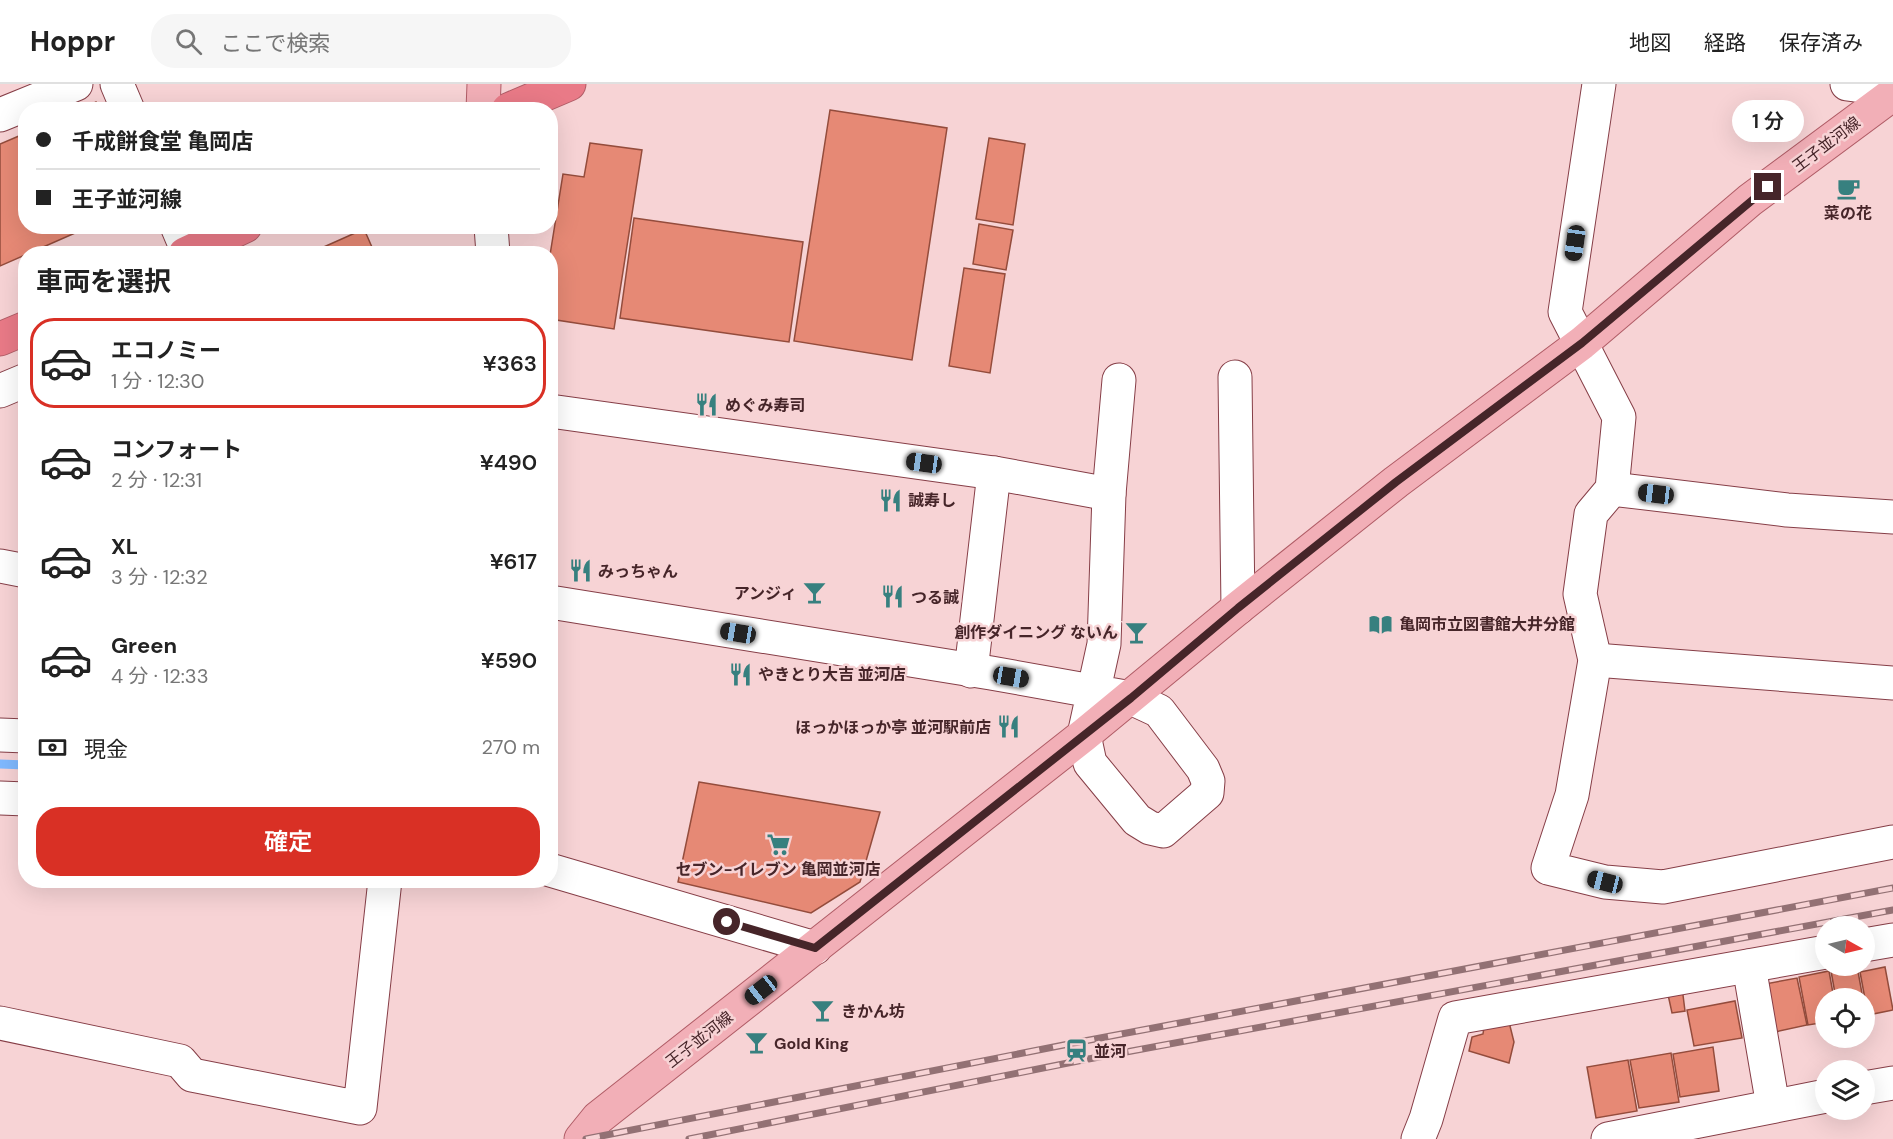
<!DOCTYPE html>
<html lang="ja">
<head>
<meta charset="utf-8">
<style>
  :root { --surface:#fff; --page:#f6f6f6; --text:#222; --muted:#767676; --line:#e0e0e0; --accent:#d93025 }
  body { margin:0; font-family:"DM Sans","Noto Sans JP",sans-serif; background:var(--page); color:var(--text); height:100vh; display:flex; flex-direction:column; font-size:22px; white-space:nowrap }
  * { box-sizing:border-box; margin:0 }
  p { font-size:20px; color:var(--muted) }
  .icon { flex:none; width:33px; height:33px; fill:none; stroke:currentColor; stroke-width:2; stroke-linecap:round; stroke-linejoin:round }
  .map { position:relative; flex:1; overflow:hidden }
  .details { position:absolute; left:18px; top:162px; width:540px; height:642px; display:flex; flex-direction:column; background:var(--surface); border-radius:24px; box-shadow:0 6px 24px #0002 }
  .details>* { flex:none }
  .guide { position:absolute; left:18px; top:18px; width:540px; height:132px; border-radius:24px; box-shadow:0 6px 24px #0002; display:grid; align-content:center; height:132px; padding:0 18px; background:var(--surface) }
  .needle { width:39px; rotate:98deg }
  .controls { position:absolute; left:1815px; top:832px; display:grid; gap:12px }
  .controls a { display:grid; place-items:center; width:60px; height:60px; border-radius:50%; background:var(--surface); box-shadow:0 6px 24px #0002; font-size:30px }
  .end { position:absolute; width:27px; height:27px; margin:-14px; border:8px solid #462529; background:#fff; box-shadow:0 0 0 3px #fff }
  .from { border-radius:50% }
  .bubble { position:absolute; height:42px; border-radius:21px; background:var(--surface); box-shadow:0 6px 24px #0002; font-size:20px; font-weight:600; line-height:42px; text-align:center }
  .car { position:absolute; width:18px; height:36px; margin:-18px -9px; border-radius:8px; box-shadow:0 0 4px 2px #0007; background:linear-gradient(#222 24%,#8ab4d8 0 40%,#222 0 76%,#8ab4d8 0 86%,#222 0) }
  .guide b { display:flex; align-items:center; gap:21px; height:57px; font-size:22px }
  .guide b+b { border-top:2px solid var(--line) }
  .guide i { width:15px; height:15px; background:var(--text) }
  ul { padding:0; list-style:none }
  li { display:flex; align-items:center; gap:18px; height:90px; margin:0 12px 9px; padding:0 6px; border:3px solid transparent; border-radius:24px }
  li div { flex:1 }
  li b { display:block; font-size:22px }
  li em { font-style:normal; font-weight:600 }
  li.active { border-color:var(--accent) }
  li>.icon { width:54px; height:54px; stroke-width:1.5 }
  h2 { padding:0 18px; font-size:27px; line-height:72px }
  .pay { display:flex; align-items:center; gap:15px; height:66px; padding:0 18px; font-size:22px }
  .pay p { margin-inline-start:auto }
  .action { display:flex; gap:12px; margin-top:auto; padding:12px 18px }
  .action a { flex:1; height:69px; border-radius:24px; background:var(--accent); color:#fff; font-size:24px; font-weight:600; line-height:69px; text-align:center }
  header { display:flex; align-items:center; gap:36px; box-sizing:border-box; height:84px; padding:0 30px; background:var(--surface); border-bottom:2px solid var(--line) }
  header strong { font-size:28px }
  nav { display:flex; gap:33px; margin-inline-start:auto; font-size:21px }
  .search { width:420px; height:54px; background:var(--page); display:flex; align-items:center; gap:15px; box-sizing:border-box; padding:0 21px; border-radius:24px; color:var(--muted); font-size:22px }
  .map>svg:first-child { display:block }
  .lines { fill:none; stroke-linecap:round; stroke-linejoin:round }
  .stream { stroke:#7fb9ff; stroke-width:9 }
  .building { fill:#e68975; stroke:#944c3c; stroke-width:1.5 }
  .minor-casing { stroke:#863e47; stroke-width:35 }
  .major-casing { stroke:#b05c66; stroke-width:35 }
  .highway-casing { stroke:#b05c66; stroke-width:35 }
  .minor { stroke:#fff; stroke-width:33 }
  .major { stroke:#f2afb7; stroke-width:33 }
  .highway { stroke:#e97a87; stroke-width:33 }
  .rail-casing { stroke:#937174; stroke-width:7 }
  .rail { stroke:#f7d3d5; stroke-width:4.5; stroke-dasharray:14; stroke-linecap:butt }
  .route { stroke:#462529; stroke-width:8 }
  .labels { text-anchor:middle; stroke-width:5; stroke-linejoin:round; paint-order:stroke }
  .street-label { font-size:16px; fill:#462529; stroke:#f7d3d5 }
  .poi-label { font-size:16px; font-weight:bold; fill:#462529; stroke:#f7d3d5; text-anchor:start }
</style>
</head>
<body>
<header>
<strong>Hoppr</strong>
<div class="search"><svg class="icon" aria-label="search" viewBox="0 0 24 24"><circle cx="10" cy="10" r="6"/><path d="M15 15l6 6"/></svg>ここで検索</div>
<nav><a>地図</a><a>経路</a><a>保存済み</a></nav>
</header>
<div class="map">
<svg width="1893" height="1055" viewBox="0 0 1893 1055">
  <rect width="100%" height="100%" fill="#f7d3d5"/>
  <g class="lines">
    <polyline class="stream" points="0,680 26,681"/>
  </g>
  <g class="building">
    <polygon points="96,18 99,26 79,26"/>
    <polygon points="830,26 947,44 912,276 794,257"/>
    <polygon points="26,49 26,142 91,142 0,182 0,60"/>
    <polygon points="989,54 1025,60 1013,141 976,135"/>
    <polygon points="590,59 642,66 614,245 550,235 550,171 563,90 584,93"/>
    <polygon points="634,134 803,158 789,258 620,234"/>
    <polygon points="979,140 1013,146 1006,186 973,180"/>
    <polygon points="364,145 375,170 308,170"/>
    <polygon points="964,184 1005,190 990,289 949,282"/>
    <polygon points="699,698 880,728 860,798 811,829 678,798"/>
    <polygon points="1857,882 1863,915 1836,915 1831,887"/>
    <polygon points="1885,883 1893,926 1868,931 1860,888"/>
    <polygon points="1829,887 1834,915 1826,915 1826,938 1808,941 1799,893"/>
    <polygon points="1797,894 1807,941 1775,948 1765,900"/>
    <polygon points="1682,903 1685,927 1672,929 1667,906"/>
    <polygon points="1735,917 1742,954 1694,962 1687,926"/>
    <polygon points="1509,938 1514,958 1509,979 1469,967 1472,953 1483,950 1484,943"/>
    <polygon points="1713,963 1719,1007 1680,1013 1673,970"/>
    <polygon points="1671,969 1679,1018 1639,1024 1630,976"/>
    <polygon points="1628,976 1637,1027 1596,1034 1587,983"/>
  </g>
  <g class="lines">
    <defs>
      <g id="minor">
        <polyline points="117,0 128,26"/>
        <polyline points="1599,0 1565,228 1619,333 1612,405 1591,430 1580,510 1595,576 1572,711 1548,784 1605,798 1663,803 1893,758"/>
        <polyline points="1847,0 1893,6"/>
        <polyline points="0,31 76,0"/>
        <polyline points="177,142 188,168"/>
        <polyline points="491,142 493,170"/>
        <polyline points="1235,293 1238,524"/>
        <polyline points="0,307 26,296"/>
        <polyline points="550,327 994,389 1109,410 1104,560 1084,651 1090,679 1137,736 1150,744 1163,747 1207,709 1208,697 1203,685 1159,627 1131,614 991,589 550,518"/>
        <polyline points="1612,405 1787,426 1893,433"/>
        <polyline points="1109,410 1119,296"/>
        <polyline points="0,482 26,487"/>
        <polyline points="1595,576 1893,599"/>
        <polyline points="971,587 994,389"/>
        <polyline points="0,651 26,652"/>
        <polyline points="0,714 26,715"/>
        <polyline points="550,786 815,864"/>
        <polyline points="1864,861 1893,856"/>
        <polyline points="1749,882 1773,1022"/>
        <polyline points="0,939 180,977 192,991 360,1024 385,796"/>
        <polyline points="1864,1004 1893,999"/>
        <polyline points="1418,1055 1426,1035 1455,934 1826,868"/>
        <polyline points="1608,1055 1826,1012"/>
      </g>
      <g id="major">
        <polyline points="483,26 484,0"/>
        <polyline points="581,1055 598,1034 1084,651 1238,524 1396,398 1582,259 1750,116 1893,10"/>
      </g>
      <g id="highway">
        <polyline points="508,26 569,0"/>
        <polyline points="185,170 245,142"/>
        <polyline points="0,255 26,244"/>
      </g>
    </defs>
    <use href="#minor" class="minor-casing"/>
    <use href="#major" class="major-casing"/>
    <use href="#highway" class="highway-casing"/>
    <use href="#minor" class="minor"/>
    <use href="#major" class="major"/>
    <use href="#highway" class="highway"/>
    <defs>
      <g id="rail">
        <polyline points="586,1055 1079,958 1893,804"/>
        <polyline points="689,1055 1083,976 1893,826"/>
      </g>
    </defs>
    <use href="#rail" class="rail-casing"/>
    <use href="#rail" class="rail"/>
  </g>
  <g class="lines">
    <polyline class="route" points="727,838 815,864 1131,614 1238,524 1396,398 1582,259 1768,103"/>
  </g>
  <defs>
    <symbol id="cafe-bare" viewBox="-9 -9 18 18"><path d="M-5.5-4.5H6V0H3Q3 3.5 0 3.5H-2.5Q-5.5 3.5-5.5 0ZM3-3.2v2h1.7v-2ZM-6 4.5H4V6H-6Z" fill="#37807f" stroke="#f7d3d5" stroke-width="2.5" paint-order="stroke"/></symbol>
    <symbol id="restaurant-bare" viewBox="-9 -9 18 18"><path d="M-5-6h1v4h1v-4h1v4h1v-4h1v5L-1.5 .5V6h-2V.5L-5-1ZM5-6V6H3V1.5H1.5Q1.5-4 5-6Z" fill="#37807f" stroke="#f7d3d5" stroke-width="2.5" paint-order="stroke"/></symbol>
    <symbol id="bar-bare" viewBox="-9 -9 18 18"><path d="M-6-5H6L.8 .8V4.5H3.5V6h-7V4.5H-.8V.8Z" fill="#37807f" stroke="#f7d3d5" stroke-width="2.5" paint-order="stroke"/></symbol>
    <symbol id="library-bare" viewBox="-9 -9 18 18"><path d="M-6-4Q-3-5.5-.7-3.5V5Q-3 3-6 4ZM6-4Q3-5.5 .7-3.5V5Q3 3 6 4Z" fill="#37807f" stroke="#f7d3d5" stroke-width="2.5" paint-order="stroke"/></symbol>
    <symbol id="supermarket-bare" viewBox="-9 -9 18 18"><path d="M-6-5.5h2.5l.6 2H6L4.5 2H-2.5L-4.4-4H-6ZM-1.5 3.2a1.3 1.3 0 1 0 .1 0ZM3 3.2a1.3 1.3 0 1 0 .1 0Z" fill="#37807f" stroke="#f7d3d5" stroke-width="2.5" paint-order="stroke"/></symbol>
    <symbol id="station-bare" viewBox="-9 -9 18 18"><path d="M-3-6H3Q5-6 5-4V2Q5 4 3 4L4.5 6H3L1.5 4h-3L-3 6H-4.5L-3 4Q-5 4-5 2V-4Q-5-6-3-6ZM-3.5-4v3h7v-3ZM-3.5 1v1.5H-2V1ZM2 1v1.5H3.5V1Z" fill="#37807f" stroke="#f7d3d5" stroke-width="2.5" paint-order="stroke"/></symbol>
  </defs>
  <g fill-rule="evenodd">
    <use href="#cafe-bare" x="1832" y="88" width="33" height="33"/>
    <use href="#restaurant-bare" x="690" y="304" width="33" height="33"/>
    <use href="#restaurant-bare" x="874" y="400" width="33" height="33"/>
    <use href="#restaurant-bare" x="564" y="470" width="33" height="33"/>
    <use href="#bar-bare" x="798" y="492" width="33" height="33"/>
    <use href="#restaurant-bare" x="876" y="496" width="33" height="33"/>
    <use href="#library-bare" x="1364" y="524" width="33" height="33"/>
    <use href="#bar-bare" x="1120" y="532" width="33" height="33"/>
    <use href="#restaurant-bare" x="724" y="574" width="33" height="33"/>
    <use href="#restaurant-bare" x="992" y="626" width="33" height="33"/>
    <use href="#supermarket-bare" x="762" y="744" width="33" height="33"/>
    <use href="#bar-bare" x="806" y="910" width="33" height="33"/>
    <use href="#bar-bare" x="740" y="942" width="33" height="33"/>
    <use href="#station-bare" x="1060" y="950" width="33" height="33"/>
  </g>
  <g class="labels">
    <g class="street-label">
      <text transform="translate(1826 60) rotate(-37)" y="6">王子並河線</text>
      <text transform="translate(699 955) rotate(-38)" y="6">王子並河線</text>
    </g>
    <g class="poi-label">
      <text x="1848" y="135" text-anchor="middle">菜の花</text>
      <text x="725" y="327">めぐみ寿司</text>
      <text x="908" y="422">誠寿し</text>
      <text x="598" y="493">みっちゃん</text>
      <text x="797" y="515" text-anchor="end">アンジィ</text>
      <text x="911" y="519">つる誠</text>
      <text x="1399" y="546">亀岡市立図書館大井分館</text>
      <text x="1118" y="554" text-anchor="end">創作ダイニング ないん</text>
      <text x="758" y="596">やきとり大吉 並河店</text>
      <text x="991" y="649" text-anchor="end">ほっかほっか亭 並河駅前店</text>
      <text x="778" y="791" text-anchor="middle">セブン-イレブン 亀岡並河店</text>
      <text x="841" y="933">きかん坊</text>
      <text x="774" y="965">Gold King</text>
      <text x="1094" y="973">並河</text>
    </g>
  </g>
</svg>
<div class="controls">
<a><svg class="needle" viewBox="-14 -14 28 28"><path d="M0-13l5 13h-10z" fill="#e53935"/><path d="M0 13l5-13h-10z" fill="#767676"/></svg></a>
<a><svg class="icon" aria-label="locate" viewBox="0 0 24 24"><circle cx="12" cy="12" r="6"/><path d="M12 2v4M12 18v4M2 12h4M18 12h4"/></svg></a>
<a><svg class="icon" aria-label="layers" viewBox="0 0 24 24"><path d="M12 4l9 5-9 5-9-5zM3 14l9 5 9-5"/></svg></a>
</div>
<i class="end from" style="left:727px;top:838px"></i>
<i class="end" style="left:1768px;top:103px"></i>
<div class="bubble" style="left:1732px;top:16px;width:72px">1 分</div>
<i class="car" style="left:1575px;top:159px;rotate:188deg"></i>
<i class="car" style="left:924px;top:379px;rotate:278deg"></i>
<i class="car" style="left:1656px;top:410px;rotate:277deg"></i>
<i class="car" style="left:738px;top:549px;rotate:279deg"></i>
<i class="car" style="left:1011px;top:593px;rotate:100deg"></i>
<i class="car" style="left:1605px;top:798px;rotate:284deg"></i>
<i class="car" style="left:761px;top:906px;rotate:232deg"></i>
<div class="guide">
<b><i class="from"></i>千成餅食堂 亀岡店</b>
<b><i></i>王子並河線</b>
</div>
<section class="details">
<h2>車両を選択</h2>
<ul>
<li class="active"><svg class="icon" aria-label="car" viewBox="0 0 24 24"><path d="M5 17H2v-5l4-1 3-4h7l3 4 3 1v5h-3M9 17h6M6 11h13"/><circle cx="7" cy="17" r="2"/><circle cx="17" cy="17" r="2"/></svg><div><b>エコノミー</b><p>1 分 · 12:30</p></div><em>¥363</em></li>
<li><svg class="icon" aria-label="car" viewBox="0 0 24 24"><path d="M5 17H2v-5l4-1 3-4h7l3 4 3 1v5h-3M9 17h6M6 11h13"/><circle cx="7" cy="17" r="2"/><circle cx="17" cy="17" r="2"/></svg><div><b>コンフォート</b><p>2 分 · 12:31</p></div><em>¥490</em></li>
<li><svg class="icon" aria-label="car" viewBox="0 0 24 24"><path d="M5 17H2v-5l4-1 3-4h7l3 4 3 1v5h-3M9 17h6M6 11h13"/><circle cx="7" cy="17" r="2"/><circle cx="17" cy="17" r="2"/></svg><div><b>XL</b><p>3 分 · 12:32</p></div><em>¥617</em></li>
<li><svg class="icon" aria-label="car" viewBox="0 0 24 24"><path d="M5 17H2v-5l4-1 3-4h7l3 4 3 1v5h-3M9 17h6M6 11h13"/><circle cx="7" cy="17" r="2"/><circle cx="17" cy="17" r="2"/></svg><div><b>Green</b><p>4 分 · 12:33</p></div><em>¥590</em></li>
</ul>
<div class="pay"><svg class="icon" aria-label="cash" viewBox="0 0 24 24"><path d="M3 7h18v10H3z"/><circle cx="12" cy="12" r="2"/></svg>現金<p>270 m</p></div>
<div class="action"><a>確定</a></div>
</section>
</div>
</body>
</html>
